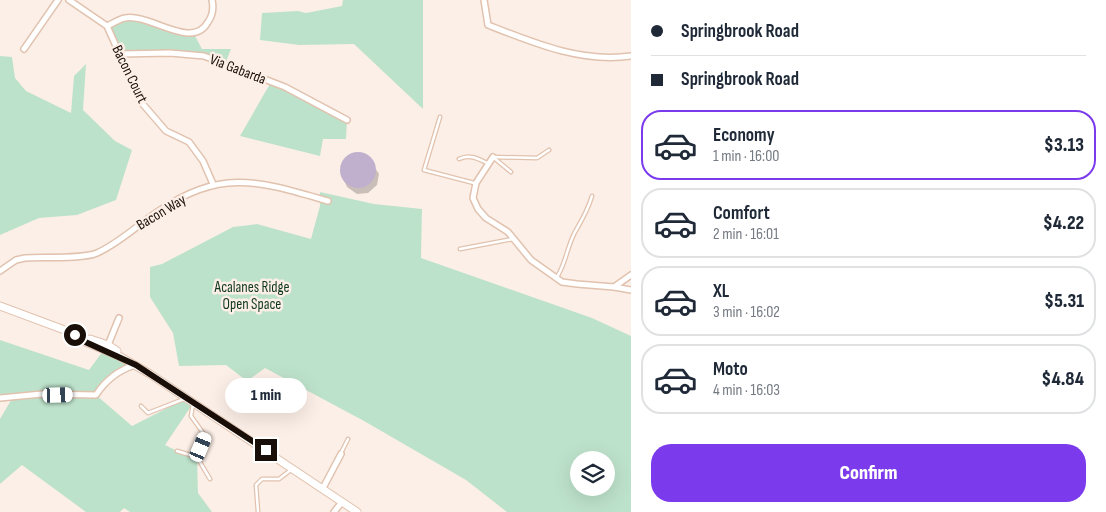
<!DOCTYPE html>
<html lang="en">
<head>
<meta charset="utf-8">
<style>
  :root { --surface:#fff; --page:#f2f2f3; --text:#1f2937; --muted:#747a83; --line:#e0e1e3; --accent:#7c3aed }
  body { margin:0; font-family:"Sofia Sans Condensed",sans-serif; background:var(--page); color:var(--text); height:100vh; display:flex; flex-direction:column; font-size:19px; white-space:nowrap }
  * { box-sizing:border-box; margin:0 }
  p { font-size:16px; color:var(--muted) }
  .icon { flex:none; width:28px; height:28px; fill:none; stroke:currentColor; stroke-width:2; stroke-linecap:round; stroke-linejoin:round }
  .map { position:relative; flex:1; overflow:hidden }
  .drawer { display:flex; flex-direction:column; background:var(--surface); width:475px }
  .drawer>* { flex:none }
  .top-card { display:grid; align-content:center; height:110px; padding:0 20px; background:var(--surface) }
  .buttons { position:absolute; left:570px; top:451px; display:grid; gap:10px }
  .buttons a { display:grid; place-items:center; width:45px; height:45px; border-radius:50%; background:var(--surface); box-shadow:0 5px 20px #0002; font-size:25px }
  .end { position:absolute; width:22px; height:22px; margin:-11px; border:6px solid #190f08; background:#fff; box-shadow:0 0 0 2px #fff }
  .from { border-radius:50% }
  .bubble { position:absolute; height:35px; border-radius:18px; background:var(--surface); box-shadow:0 5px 20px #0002; font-size:16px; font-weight:800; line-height:35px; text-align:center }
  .car { position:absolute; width:15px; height:30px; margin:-15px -8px; border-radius:6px; box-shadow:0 0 4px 1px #0007; background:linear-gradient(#fff 24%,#345 0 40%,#fff 0 76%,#345 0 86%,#fff 0) }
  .top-card b { display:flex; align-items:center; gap:18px; height:48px; font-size:19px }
  .top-card b+b { border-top:1px solid var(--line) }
  .top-card i { width:12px; height:12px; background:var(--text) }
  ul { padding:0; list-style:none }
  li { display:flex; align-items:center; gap:15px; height:70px; margin:0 10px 8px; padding:0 10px; border:2px solid var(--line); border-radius:20px }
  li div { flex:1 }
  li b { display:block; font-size:19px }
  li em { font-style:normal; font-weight:800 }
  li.on { border-color:var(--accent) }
  li>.icon { width:45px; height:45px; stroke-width:1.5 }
  .primary-button { display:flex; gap:10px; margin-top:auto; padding:10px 20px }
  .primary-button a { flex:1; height:58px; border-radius:20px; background:var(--accent); color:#fff; font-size:20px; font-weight:800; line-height:58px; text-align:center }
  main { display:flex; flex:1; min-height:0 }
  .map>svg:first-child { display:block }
  .green { fill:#bde2cb; fill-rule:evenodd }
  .shadow { fill:#0003 }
  .building { fill:#c0b0ce }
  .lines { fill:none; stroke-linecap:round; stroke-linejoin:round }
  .lane-casing { stroke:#e1c2ae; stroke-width:5 }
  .street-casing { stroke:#e1c2ae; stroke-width:8 }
  .secondary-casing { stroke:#e1c2ae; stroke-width:9 }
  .lane { stroke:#fff; stroke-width:2.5 }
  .street { stroke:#fff; stroke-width:5 }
  .secondary { stroke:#fff; stroke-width:7 }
  .route { stroke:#190f08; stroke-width:6 }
  .labels { text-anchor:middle; stroke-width:5; stroke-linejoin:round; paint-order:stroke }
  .street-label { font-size:15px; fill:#190f08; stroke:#fcefe7 }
  .park-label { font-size:15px; fill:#103823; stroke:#fcefe7 }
</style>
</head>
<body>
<main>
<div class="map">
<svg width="631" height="512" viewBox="0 0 631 512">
  <rect width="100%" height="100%" fill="#fcefe7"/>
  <g class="green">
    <polygon points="343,0 423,0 423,109 354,44 299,45 260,40 262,13 298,11 306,13 342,6"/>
    <polygon points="128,18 181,33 194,34 202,49 231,49 225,64 204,56 120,54 107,27"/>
    <polygon points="0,56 12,57 15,78 26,91 71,113 74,76 86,64 83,110 115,141 132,150 116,200 77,215 39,218 0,235"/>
    <polygon points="271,82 347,120 346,139 323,139 320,156 240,136"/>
    <path d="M320,192L374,204L422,209L421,258L592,318L631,336V512H507L466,480L364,421L265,368L247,381L226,365L179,366L173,333L150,297V267L162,264L233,227L257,224L311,239L320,206ZM579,460H606V488H579Z"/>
    <polygon points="0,340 89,370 103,351 128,366 96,395 132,426 187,398 194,402 165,445 177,451 197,457 198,493 212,512 130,512 124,508 120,512 86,512 22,465 0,484 0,419 13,397 0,398"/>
  </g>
  <polygon class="shadow" points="352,154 363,154 368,157 379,174 377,185 368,193 357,194 347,187 344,180 342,165"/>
  <circle class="building" cx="358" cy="170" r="18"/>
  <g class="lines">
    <defs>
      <g id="lane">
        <polyline points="440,117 424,170 474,183"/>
        <polyline points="493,157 537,158 549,150"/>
        <polyline points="494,158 511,172"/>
        <path d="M459,159C469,154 477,158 487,163"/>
        <polyline points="460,249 513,239"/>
        <path d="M557,277C566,263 567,247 575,232C582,220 588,210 592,196"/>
        <polyline points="193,404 191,416 206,437 197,457 210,479"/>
        <polyline points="141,406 148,413 184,399"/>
        <polyline points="177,451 197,457"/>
        <polyline points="341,453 348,439"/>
        <polyline points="258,512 256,485 262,479 279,479 292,469"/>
      </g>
      <g id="street">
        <polyline points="69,0 107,26 141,102 166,131 189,142 203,161 213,184"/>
        <path d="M484,0L488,25C534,43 581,63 631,56"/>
        <path d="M107,26C112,24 119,19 125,18C150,13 192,51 208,22C213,15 214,9 212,0"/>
        <polyline points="24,49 58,0"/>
        <polyline points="120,54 170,53 204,56 285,87 347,120"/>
        <polyline points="493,157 476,183 473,198 478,209 486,218 508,232 531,260 562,282 577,284 614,287 631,275"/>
        <path d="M0,271L16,260L25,258C41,257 84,259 97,253C118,244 138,225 157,212C222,168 258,181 328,201"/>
        <polyline points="614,287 631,290"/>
        <polyline points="108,345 119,318"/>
        <path d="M0,398L42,394L96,395C105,381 119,370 135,365"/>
        <polyline points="323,488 341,454"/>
        <polyline points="334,512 342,502"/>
      </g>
      <g id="secondary">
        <polyline points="0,306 78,335"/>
        <polyline points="75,335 81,340 119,356 150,374 357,512"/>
        <polyline points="90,339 108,345 117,351"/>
      </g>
    </defs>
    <use href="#lane" class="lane-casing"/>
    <use href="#street" class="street-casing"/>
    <use href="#secondary" class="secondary-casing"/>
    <use href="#lane" class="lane"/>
    <use href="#street" class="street"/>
    <use href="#secondary" class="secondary"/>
  </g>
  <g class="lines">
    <polyline class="route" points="75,335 81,340 136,365 266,450"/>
  </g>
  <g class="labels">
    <g class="street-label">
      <text transform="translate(238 69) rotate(21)" y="5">Via Gabarda</text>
      <text transform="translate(130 74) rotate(64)" y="5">Bacon Court</text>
      <text transform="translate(161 212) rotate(-31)" y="5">Bacon Way</text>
    </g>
    <g class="park-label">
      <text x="252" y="292">Acalanes Ridge<tspan x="252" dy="17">Open Space</tspan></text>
    </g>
  </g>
</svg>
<div class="buttons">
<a><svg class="icon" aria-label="layers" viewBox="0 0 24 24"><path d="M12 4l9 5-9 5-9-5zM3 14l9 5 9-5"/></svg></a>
</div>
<i class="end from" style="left:75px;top:335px"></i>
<i class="end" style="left:266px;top:450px"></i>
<div class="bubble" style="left:225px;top:378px;width:82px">1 min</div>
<i class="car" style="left:58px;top:395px;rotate:88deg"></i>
<i class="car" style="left:201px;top:447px;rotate:23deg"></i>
</div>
<section class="drawer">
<div class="top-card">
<b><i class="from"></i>Springbrook Road</b>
<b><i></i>Springbrook Road</b>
</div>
<ul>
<li class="on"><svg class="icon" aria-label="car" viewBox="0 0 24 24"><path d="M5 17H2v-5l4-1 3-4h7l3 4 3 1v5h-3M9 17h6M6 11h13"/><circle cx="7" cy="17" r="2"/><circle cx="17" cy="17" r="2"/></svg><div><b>Economy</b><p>1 min · 16:00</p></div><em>$3.13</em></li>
<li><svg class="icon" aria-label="car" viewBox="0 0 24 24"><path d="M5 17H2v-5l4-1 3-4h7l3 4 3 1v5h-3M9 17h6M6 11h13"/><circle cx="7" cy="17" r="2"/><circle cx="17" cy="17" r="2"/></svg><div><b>Comfort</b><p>2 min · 16:01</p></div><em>$4.22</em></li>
<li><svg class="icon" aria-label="car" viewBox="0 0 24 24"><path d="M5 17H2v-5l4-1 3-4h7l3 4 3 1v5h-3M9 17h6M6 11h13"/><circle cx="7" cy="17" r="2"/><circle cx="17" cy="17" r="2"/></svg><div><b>XL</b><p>3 min · 16:02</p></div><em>$5.31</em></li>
<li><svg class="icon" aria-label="car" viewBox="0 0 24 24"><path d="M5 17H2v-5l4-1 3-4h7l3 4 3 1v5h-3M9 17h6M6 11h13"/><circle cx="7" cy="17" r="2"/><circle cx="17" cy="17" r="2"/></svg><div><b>Moto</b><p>4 min · 16:03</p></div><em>$4.84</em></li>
</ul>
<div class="primary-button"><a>Confirm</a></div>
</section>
</main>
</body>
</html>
